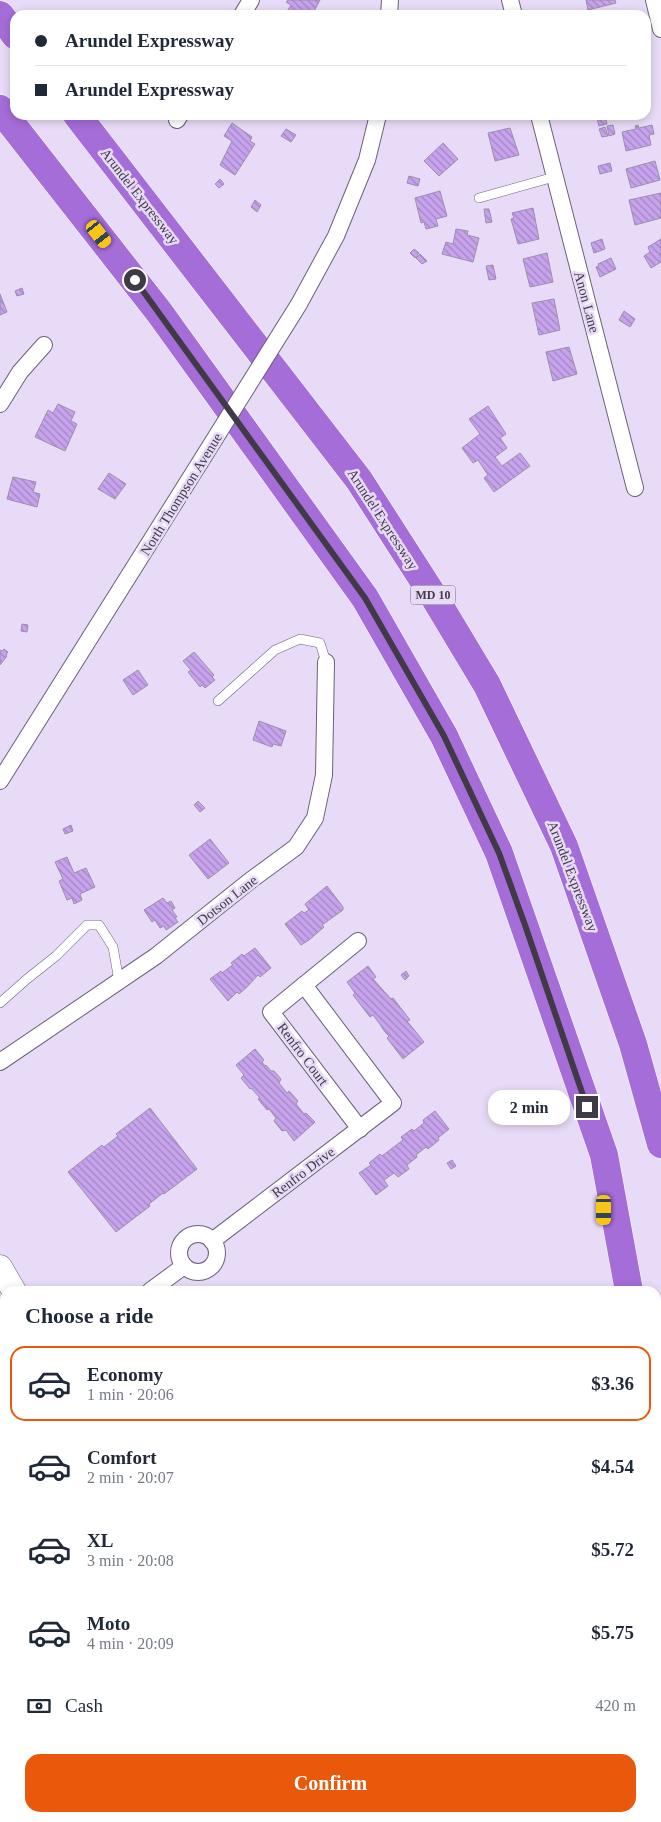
<!DOCTYPE html>
<html lang="en">
<head>
<meta charset="utf-8">
<style>
  :root { --surface:#fff; --page:#f2f2f3; --text:#1f2937; --muted:#747a83; --line:#e0e1e3; --accent:#ea580c }
  body { margin:0; font-family:Georgia,serif; background:var(--page); color:var(--text); height:100vh; display:flex; flex-direction:column; font-size:19px; white-space:nowrap }
  * { box-sizing:border-box; margin:0 }
  p { font-size:16px; color:var(--muted) }
  .icon { flex:none; width:28px; height:28px; fill:none; stroke:currentColor; stroke-width:2; stroke-linecap:round; stroke-linejoin:round }
  .map { position:relative; flex:1; overflow:hidden }
  .details { position:absolute; left:0px; top:1286px; width:661px; height:536px; display:flex; flex-direction:column; background:var(--surface); border-radius:15px 15px 0 0; box-shadow:0 2px 8px #0003 }
  .details>* { flex:none }
  .guide { position:absolute; left:10px; top:10px; width:641px; height:110px; border-radius:15px; box-shadow:0 2px 8px #0003; display:grid; align-content:center; height:110px; padding:0 25px; background:var(--surface) }
  .end { position:absolute; width:22px; height:22px; margin:-11px; border:6px solid #403a46; background:#fff; box-shadow:0 0 0 2px #fff }
  .from { border-radius:50% }
  .bubble { position:absolute; height:35px; border-radius:15px; background:var(--surface); box-shadow:0 2px 8px #0003; font-size:16px; font-weight:600; line-height:35px; text-align:center }
  .car { position:absolute; width:15px; height:30px; margin:-15px -8px; border-radius:6px; box-shadow:0 0 4px 1px #0007; background:linear-gradient(#f5c518 24%,#345 0 40%,#f5c518 0 76%,#345 0 86%,#f5c518 0) }
  .guide b { display:flex; align-items:center; gap:18px; height:48px; font-size:19px }
  .guide b+b { border-top:1px solid var(--line) }
  .guide i { width:12px; height:12px; background:var(--text) }
  ul { padding:0; list-style:none }
  li { display:flex; align-items:center; gap:15px; height:75px; margin:0 10px 8px; padding:0 15px; border:2px solid transparent; border-radius:15px }
  li div { flex:1 }
  li b { display:block; font-size:19px }
  li em { font-style:normal; font-weight:600 }
  li.current { border-color:var(--accent) }
  li>.icon { width:45px; height:45px; stroke-width:1.5 }
  h2 { padding:0 25px; font-size:22px; line-height:60px }
  .pay { display:flex; align-items:center; gap:12px; height:55px; padding:0 25px; font-size:19px }
  .pay p { margin-inline-start:auto }
  .button { display:flex; gap:10px; margin-top:auto; padding:10px 25px }
  .button a { flex:1; height:58px; border-radius:15px; background:var(--accent); color:#fff; font-size:20px; font-weight:600; line-height:58px; text-align:center }
  .map>svg:first-child { display:block }
  .building { fill:url(#building-back-hatch); stroke:#9c8fa9 }
  .lines { fill:none; stroke-linecap:round; stroke-linejoin:round }
  .service-casing { stroke:#6c6179; stroke-width:10 }
  .minor-casing { stroke:#6c6179; stroke-width:18 }
  .secondary-casing { stroke:#6c6179; stroke-width:25 }
  .primary-casing { stroke:#fff; stroke-width:28 }
  .motorway-casing { stroke:#fff; stroke-width:29 }
  .service { stroke:#fff; stroke-width:9 }
  .minor { stroke:#fff; stroke-width:16 }
  .secondary { stroke:#fff; stroke-width:24 }
  .primary { stroke:#c9a7e8; stroke-width:26 }
  .motorway { stroke:#a56dd8; stroke-width:28 }
  .minor-bridge-casing { stroke:#6c6179; stroke-width:18; stroke-linecap:butt }
  .minor-bridge { stroke:#fff; stroke-width:16 }
  .route { stroke:#403a46; stroke-width:6 }
  .labels { text-anchor:middle; stroke-width:5; stroke-linejoin:round; paint-order:stroke }
  .shield { fill:#e8dbf7; stroke:#726a7b; stroke-width:1 }
  .shield-label { font-size:12px; font-weight:bold; fill:#403a46 }
  .street-label { font-size:14px; fill:#403a46; stroke:#e8dbf7 }
</style>
</head>
<body>
<div class="map">
<svg width="661" height="1822" viewBox="0 0 661 1822">
  <defs>
    <pattern id="building-back-hatch" width="6" height="6" patternUnits="userSpaceOnUse" patternTransform="scale(1.25)"><rect width="6" height="6" fill="#c7a2ed"/><path d="M-1 5l2 2M0 0l6 6M5-1l2 2" fill="none" stroke="#a385c2"/></pattern>
  </defs>
  <rect width="100%" height="100%" fill="#e8dbf7"/>
  <g class="building">
    <polygon points="288,0 320,0 312,15 290,15 286,13 291,5 286,2"/>
    <polygon points="586,0 615,0 616,3 588,10"/>
    <polygon points="605,115 607,124 599,126 597,118"/>
    <polygon points="232,123 252,137 250,141 255,144 235,175 220,165 232,141 224,136"/>
    <polygon points="613,125 615,134 609,136 607,126"/>
    <polygon points="638,125 639,128 652,125 654,134 649,135 651,145 626,151 622,132 636,129 635,126"/>
    <polygon points="605,127 608,136 602,137 599,129"/>
    <polygon points="510,128 519,155 495,161 488,133"/>
    <polygon points="286,129 296,135 291,142 281,136"/>
    <polygon points="443,143 458,159 439,176 424,161"/>
    <polygon points="655,161 660,180 631,188 626,169"/>
    <polygon points="610,163 612,171 600,174 598,166"/>
    <polygon points="409,176 420,179 418,186 407,183"/>
    <polygon points="220,179 224,184 219,188 215,184"/>
    <polygon points="440,191 447,216 436,219 438,226 426,229 424,222 421,223 415,198"/>
    <polygon points="661,193 661,218 635,225 629,200"/>
    <polygon points="255,200 261,205 257,212 251,207"/>
    <polygon points="533,208 539,239 518,244 511,219 514,218 512,213"/>
    <polygon points="484,209 489,209 492,222 486,223"/>
    <polygon points="456,229 468,231 467,235 479,238 473,262 442,254 446,242 453,244"/>
    <polygon points="602,239 605,249 594,253 591,243"/>
    <polygon points="661,239 661,262 651,268 644,256 650,252 648,247"/>
    <polygon points="414,249 419,253 415,258 410,253"/>
    <polygon points="547,253 553,282 530,287 523,259"/>
    <polygon points="420,254 427,261 422,264 416,258"/>
    <polygon points="611,258 616,269 600,277 596,267 599,266 598,264"/>
    <polygon points="493,265 496,279 489,280 486,266"/>
    <polygon points="22,288 24,294 17,296 15,291"/>
    <polygon points="0,294 7,312 0,315"/>
    <polygon points="554,299 560,330 539,335 532,303"/>
    <polygon points="624,311 635,319 630,327 619,320"/>
    <polygon points="569,347 577,374 553,381 546,352"/>
    <polygon points="58,404 75,412 71,421 77,424 65,451 35,437 48,410 53,413"/>
    <polygon points="488,406 506,434 500,438 507,448 495,457 502,466 520,453 530,466 494,492 484,478 488,475 478,460 473,463 462,448 480,434 469,419"/>
    <polygon points="109,473 126,484 115,499 98,489"/>
    <polygon points="13,477 36,482 33,492 40,494 37,507 7,499"/>
    <polygon points="22,624 28,625 27,632 21,631"/>
    <polygon points="4,649 8,652 6,655 7,656 0,665 0,650 2,651"/>
    <polygon points="194,652 214,675 212,677 215,680 205,688 202,685 200,687 188,672 191,670 183,661"/>
    <polygon points="138,670 148,685 133,695 123,680"/>
    <polygon points="259,721 286,731 281,746 273,744 272,747 253,740"/>
    <polygon points="198,801 205,808 200,812 194,805"/>
    <polygon points="71,825 73,831 65,834 63,829"/>
    <polygon points="210,839 229,863 208,879 189,855"/>
    <polygon points="67,857 74,873 86,868 95,887 80,894 82,900 74,904 72,898 67,900 59,881 63,879 55,862"/>
    <polygon points="327,886 343,907 343,910 322,925 324,927 309,940 301,945 285,924 302,911 304,913 309,910 305,904"/>
    <polygon points="163,898 167,903 171,901 175,908 172,910 177,917 175,918 178,922 166,930 164,926 160,928 155,920 152,922 144,910"/>
    <polygon points="255,948 271,968 260,977 258,975 247,987 239,994 237,992 228,1001 210,979 221,971 222,973 231,966 233,965 231,963 242,954 244,956"/>
    <polygon points="368,966 376,977 373,979 391,999 393,998 410,1020 407,1021 424,1042 403,1059 387,1038 389,1036 385,1032 379,1023 373,1015 370,1017 353,995 355,993 347,982"/>
    <polygon points="406,971 409,976 405,980 401,975"/>
    <polygon points="255,1049 264,1060 262,1062 265,1066 266,1065 271,1071 274,1071 281,1079 279,1083 287,1093 289,1091 298,1101 296,1104 304,1114 306,1113 315,1122 294,1141 286,1130 282,1131 274,1121 276,1118 269,1109 267,1110 258,1099 260,1098 251,1088 250,1089 241,1078 244,1075 236,1065"/>
    <polygon points="150,1108 197,1169 164,1194 163,1193 149,1204 150,1206 116,1232 68,1172 102,1145 104,1147 118,1136 116,1134"/>
    <polygon points="435,1111 449,1129 438,1138 439,1140 428,1149 426,1147 416,1155 417,1157 407,1165 409,1169 405,1172 398,1177 394,1173 384,1180 388,1186 376,1195 359,1173 371,1165 369,1163 380,1154 382,1156 403,1140 401,1137 412,1129 414,1131 424,1123 423,1120"/>
    <polygon points="452,1160 456,1166 451,1169 447,1163"/>
    <polygon points="5,1455 5,1469 0,1464 0,1460"/>
    <polygon points="0,1806 5,1817 0,1819"/>
    <polygon points="29,1818 36,1818 38,1822 30,1822"/>
    <polygon points="150,1818 206,1818 208,1822 141,1822"/>
  </g>
  <g class="lines">
    <defs>
      <g id="service">
        <polyline points="479,198 554,177"/>
        <polyline points="218,701 275,650 300,639 320,643 326,662"/>
        <polyline points="0,1003 27,979 56,956 87,925 99,925 113,947 119,981"/>
        <polyline points="93,1818 95,1822"/>
      </g>
      <g id="minor">
        <polyline points="510,0 514,15"/>
        <polyline points="654,0 661,29"/>
        <polyline points="242,15 251,0"/>
        <polyline points="389,15 390,0"/>
        <polyline points="539,115 635,488"/>
        <polyline points="177,120 180,115"/>
        <polyline points="299,304 336,236 367,160 378,115"/>
        <polyline points="0,404 20,372 44,345"/>
        <polyline points="0,781 199,464"/>
        <polyline points="358,941 271,1012 360,1129"/>
        <polyline points="0,1062 156,956 251,880 296,847 315,818 324,775 326,662"/>
        <circle cx="198" cy="1253" r="19"/>
        <polyline points="212,1241 393,1103 304,985"/>
        <polyline points="150,1291 184,1266"/>
        <polyline points="0,1649 5,1645"/>
      </g>
      <polyline id="secondary" points="0,1267 14,1291"/>
      <g id="primary">
        <polyline points="277,1818 279,1822"/>
        <polyline points="309,1818 312,1822"/>
      </g>
      <g id="motorway">
        <polyline points="0,15 15,35"/>
        <polyline points="0,109 159,312 365,598 444,736 499,853 604,1155 629,1291"/>
        <polyline points="77,115 359,480 436,600 487,685 564,846 633,1044 661,1144"/>
        <polyline points="656,1519 656,1669"/>
        <polyline points="574,1818 579,1822"/>
        <polyline points="345,1822 355,1818"/>
        <polyline points="431,1822 436,1818"/>
        <polyline points="651,1822 652,1818"/>
      </g>
    </defs>
    <use href="#service" class="service-casing"/>
    <use href="#minor" class="minor-casing"/>
    <use href="#secondary" class="secondary-casing"/>
    <use href="#primary" class="primary-casing"/>
    <use href="#motorway" class="motorway-casing"/>
    <use href="#service" class="service"/>
    <use href="#minor" class="minor"/>
    <use href="#secondary" class="secondary"/>
    <use href="#primary" class="primary"/>
    <use href="#motorway" class="motorway"/>
    <defs>
      <polyline id="minor-bridge" points="199,464 299,304"/>
    </defs>
    <use href="#minor-bridge" class="minor-bridge-casing"/>
    <use href="#minor-bridge" class="minor-bridge"/>
  </g>
  <g class="lines">
    <polyline class="route" points="135,280 365,598 444,736 499,853 525,925 587,1107"/>
  </g>
  <g class="labels">
    <rect class="shield" x="410.5" y="585.5" width="45" height="19" rx="4"/>
    <g class="shield-label">
      <text x="433" y="599">MD 10</text>
    </g>
    <g class="street-label">
      <text transform="translate(140 196) rotate(52)" y="5">Arundel Expressway</text>
      <text transform="translate(587 302) rotate(75)" y="5">Anon Lane</text>
      <text transform="translate(181 494) rotate(-58)" y="5">North Thompson Avenue</text>
      <text transform="translate(383 519) rotate(57)" y="5">Arundel Expressway</text>
      <text transform="translate(573 876) rotate(69)" y="5">Arundel Expressway</text>
      <text transform="translate(227 900) rotate(-38)" y="5">Dotson Lane</text>
      <text transform="translate(303 1054) rotate(53)" y="5">Renfro Court</text>
      <text transform="translate(303 1172) rotate(-37)" y="5">Renfro Drive</text>
    </g>
  </g>
</svg>
<i class="end from" style="left:135px;top:280px"></i>
<i class="end" style="left:587px;top:1107px"></i>
<div class="bubble" style="left:488px;top:1090px;width:82px">2 min</div>
<i class="car" style="left:99px;top:234px;rotate:142deg"></i>
<i class="car" style="left:604px;top:1210px;rotate:180deg"></i>
<div class="guide">
<b><i class="from"></i>Arundel Expressway</b>
<b><i></i>Arundel Expressway</b>
</div>
<section class="details">
<h2>Choose a ride</h2>
<ul>
<li class="current"><svg class="icon" aria-label="car" viewBox="0 0 24 24"><path d="M5 17H2v-5l4-1 3-4h7l3 4 3 1v5h-3M9 17h6M6 11h13"/><circle cx="7" cy="17" r="2"/><circle cx="17" cy="17" r="2"/></svg><div><b>Economy</b><p>1 min · 20:06</p></div><em>$3.36</em></li>
<li><svg class="icon" aria-label="car" viewBox="0 0 24 24"><path d="M5 17H2v-5l4-1 3-4h7l3 4 3 1v5h-3M9 17h6M6 11h13"/><circle cx="7" cy="17" r="2"/><circle cx="17" cy="17" r="2"/></svg><div><b>Comfort</b><p>2 min · 20:07</p></div><em>$4.54</em></li>
<li><svg class="icon" aria-label="car" viewBox="0 0 24 24"><path d="M5 17H2v-5l4-1 3-4h7l3 4 3 1v5h-3M9 17h6M6 11h13"/><circle cx="7" cy="17" r="2"/><circle cx="17" cy="17" r="2"/></svg><div><b>XL</b><p>3 min · 20:08</p></div><em>$5.72</em></li>
<li><svg class="icon" aria-label="car" viewBox="0 0 24 24"><path d="M5 17H2v-5l4-1 3-4h7l3 4 3 1v5h-3M9 17h6M6 11h13"/><circle cx="7" cy="17" r="2"/><circle cx="17" cy="17" r="2"/></svg><div><b>Moto</b><p>4 min · 20:09</p></div><em>$5.75</em></li>
</ul>
<div class="pay"><svg class="icon" aria-label="cash" viewBox="0 0 24 24"><path d="M3 7h18v10H3z"/><circle cx="12" cy="12" r="2"/></svg>Cash<p>420 m</p></div>
<div class="button"><a>Confirm</a></div>
</section>
</div>
</body>
</html>
